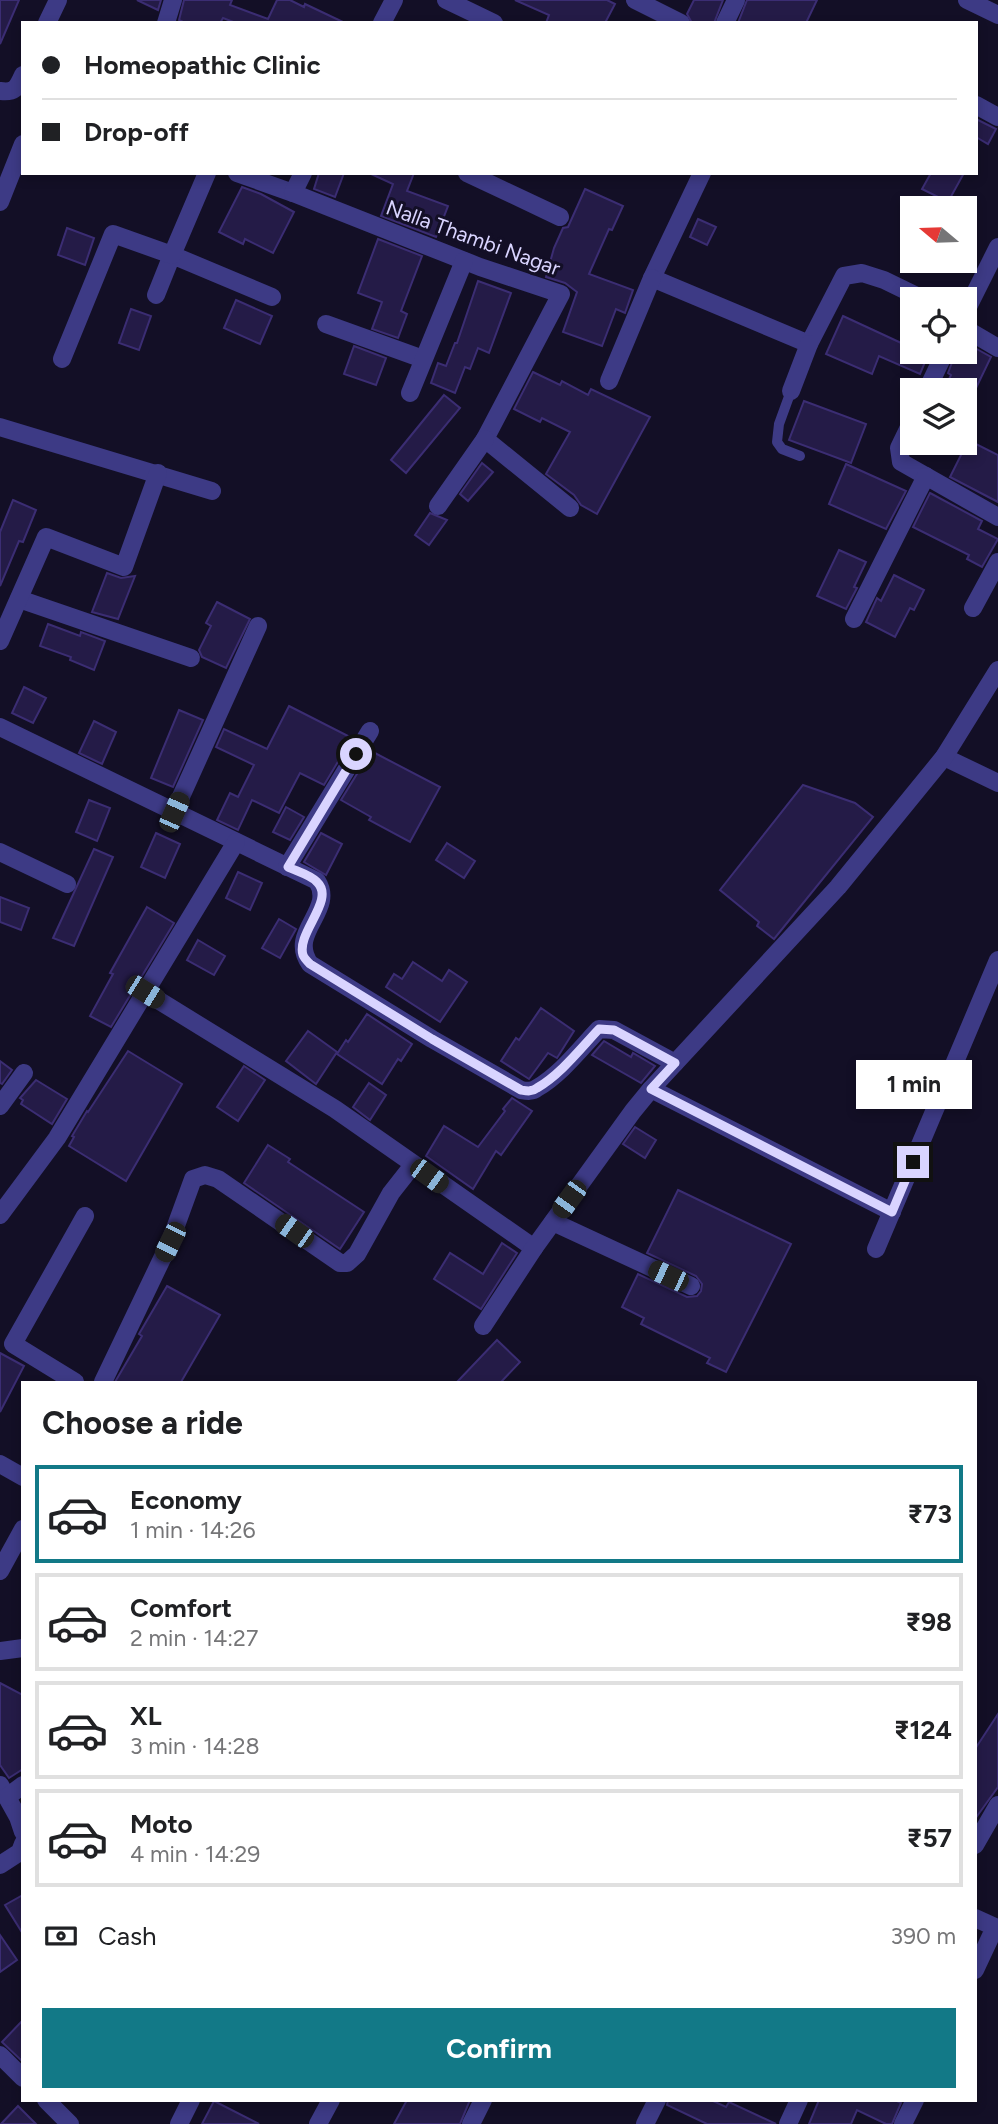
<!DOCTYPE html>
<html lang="en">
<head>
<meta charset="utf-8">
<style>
  :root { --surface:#fff; --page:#f2f2f2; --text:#202124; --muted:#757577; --line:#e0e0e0; --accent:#127987 }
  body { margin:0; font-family:Figtree,sans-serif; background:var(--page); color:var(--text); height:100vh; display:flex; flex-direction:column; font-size:26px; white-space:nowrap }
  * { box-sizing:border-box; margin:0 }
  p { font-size:23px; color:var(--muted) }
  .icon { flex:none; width:38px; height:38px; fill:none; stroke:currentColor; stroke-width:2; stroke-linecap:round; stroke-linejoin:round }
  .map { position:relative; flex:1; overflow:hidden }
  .side { position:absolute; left:21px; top:1381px; width:956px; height:721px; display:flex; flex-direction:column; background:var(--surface); border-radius:0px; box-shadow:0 4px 10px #0003 }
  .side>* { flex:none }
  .top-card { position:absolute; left:21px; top:21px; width:957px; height:154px; border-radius:0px; box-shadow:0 4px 10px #0003; display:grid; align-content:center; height:154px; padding:0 21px; background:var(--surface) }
  .needle { width:46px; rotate:289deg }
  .buttons { position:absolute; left:900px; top:196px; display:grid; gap:14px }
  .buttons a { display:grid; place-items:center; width:77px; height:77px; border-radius:0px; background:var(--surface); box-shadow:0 4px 10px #0003; font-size:35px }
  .end { position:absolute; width:32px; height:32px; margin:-16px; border:9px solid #d9d4ff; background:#111; box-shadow:0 0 0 4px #111 }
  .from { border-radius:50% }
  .bubble { position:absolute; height:49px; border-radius:0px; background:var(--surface); box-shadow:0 4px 10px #0003; font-size:23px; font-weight:700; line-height:49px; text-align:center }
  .car { position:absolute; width:21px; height:42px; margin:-21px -10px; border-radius:9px; box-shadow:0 0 5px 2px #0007; background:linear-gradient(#222 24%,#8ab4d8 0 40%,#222 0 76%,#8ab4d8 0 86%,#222 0) }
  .top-card b { display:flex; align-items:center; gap:24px; height:66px; font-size:26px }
  .top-card b+b { border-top:2px solid var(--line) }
  .top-card i { width:18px; height:18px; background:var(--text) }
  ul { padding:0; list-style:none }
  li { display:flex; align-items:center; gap:21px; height:98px; margin:0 14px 10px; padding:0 7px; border:4px solid var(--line); border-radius:0px }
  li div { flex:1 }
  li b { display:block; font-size:26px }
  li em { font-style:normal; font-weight:700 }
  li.on { border-color:var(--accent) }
  li>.icon { width:63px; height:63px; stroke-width:1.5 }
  h2 { padding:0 21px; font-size:32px; line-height:84px }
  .pay { display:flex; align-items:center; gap:18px; height:77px; padding:0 21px; font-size:26px }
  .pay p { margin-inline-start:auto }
  .primary-button { display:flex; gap:14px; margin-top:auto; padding:14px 21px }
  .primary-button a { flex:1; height:80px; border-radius:0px; background:var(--accent); color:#fff; font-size:28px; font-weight:700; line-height:80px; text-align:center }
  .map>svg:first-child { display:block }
  .building { fill:#241b47; stroke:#3b2d73; stroke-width:2 }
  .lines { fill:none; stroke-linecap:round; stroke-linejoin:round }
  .lane { stroke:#3d3a85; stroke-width:10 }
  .street { stroke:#3d3a85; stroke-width:18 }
  .route { stroke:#d9d4ff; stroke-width:9 }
  .labels { text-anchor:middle; stroke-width:6; stroke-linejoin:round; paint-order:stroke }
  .street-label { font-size:21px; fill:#d9d4ff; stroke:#130f26 }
</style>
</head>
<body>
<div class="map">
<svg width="998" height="2124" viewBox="0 0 998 2124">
  <rect width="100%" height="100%" fill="#130f26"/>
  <g class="building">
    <polygon points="0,0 19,0 0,44"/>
    <polygon points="137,0 161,0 158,10"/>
    <polygon points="184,0 232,0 230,5 268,19 277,0 290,0 304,7 305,4 345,23 236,23 223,18 220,23 185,23 179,20"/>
    <polygon points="515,0 607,0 615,4 605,23 546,23 549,15"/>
    <polygon points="694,0 723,0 714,23 692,23 687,14"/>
    <polygon points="747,0 817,0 806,23 738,23"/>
    <polygon points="976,119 996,129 988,144 976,137"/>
    <polygon points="319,173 344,173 335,197 314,189"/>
    <polygon points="369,173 414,173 407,191 448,206 436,237 381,216 393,184"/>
    <polygon points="931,173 964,173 948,202 922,189"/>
    <polygon points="242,187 261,194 294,212 273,253 245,239 243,244 219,232"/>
    <polygon points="585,189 623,206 612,230 609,229 589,274 633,290 625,313 616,309 602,346 563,332 577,292 565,283 546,277 554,248 563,228 568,227"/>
    <polygon points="698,219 716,227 707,245 690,237"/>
    <polygon points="67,228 94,238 85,265 58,255"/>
    <polygon points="378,239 422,256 401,311 407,314 398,338 372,329 382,302 358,293"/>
    <polygon points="478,281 511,293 489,353 478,348 470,369 465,367 455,393 431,383 438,363 446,366 455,343 457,343"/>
    <polygon points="236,300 272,316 260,344 224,328"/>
    <polygon points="131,309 151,316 139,350 119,343"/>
    <polygon points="843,316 912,348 912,352 928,355 920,374 879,356 872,374 826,354"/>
    <polygon points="964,342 991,357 964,413 964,390 944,390 951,375 948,373 956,352 964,352"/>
    <polygon points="354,346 386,358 376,385 344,374"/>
    <polygon points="533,372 560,385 562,381 588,395 591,389 650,417 597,514 581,505 574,495 546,474 570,432 542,418 540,422 514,409"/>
    <polygon points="444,395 460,408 406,473 391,460"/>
    <polygon points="804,401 866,424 851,463 789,440"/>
    <polygon points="964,438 998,455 998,502 950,477 964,449"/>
    <polygon points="482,463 493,472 468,501 460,494"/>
    <polygon points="846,464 906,491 886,529 829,504"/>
    <polygon points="930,493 982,521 978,529 998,539 982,567 967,559 969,555 913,527"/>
    <polygon points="13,500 36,510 23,542 19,541 0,586 0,532"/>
    <polygon points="430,513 447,520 429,545 415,535"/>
    <polygon points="839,550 866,562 854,587 857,588 846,609 817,596"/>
    <polygon points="107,573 121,578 135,576 118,619 92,612"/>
    <polygon points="894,575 924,590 914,610 910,608 895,637 866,622 877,598 881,601"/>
    <polygon points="217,602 250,619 226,668 202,657 199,650 211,626 206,623"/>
    <polygon points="48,624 80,636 81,632 105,641 94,670 70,660 71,657 40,646"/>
    <polygon points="24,687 46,698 33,723 12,713"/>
    <polygon points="289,706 350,737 351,740 324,785 300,773 279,813 252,800 238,830 217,820 230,793 238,797 254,765 216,747 224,729 267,749"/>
    <polygon points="179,710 203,720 173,787 151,778"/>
    <polygon points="94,721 116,732 102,764 79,753"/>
    <polygon points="371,751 440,787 410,842 369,820 371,817 341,800"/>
    <polygon points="803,785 855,803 873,817 774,939 757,926 759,922 720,890"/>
    <polygon points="89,800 110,808 97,841 76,832"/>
    <polygon points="286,807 304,817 290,840 273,832"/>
    <polygon points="156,833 180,844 165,878 141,867"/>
    <polygon points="321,833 342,844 326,875 304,862"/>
    <polygon points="447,843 475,861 464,878 436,860"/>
    <polygon points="94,849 113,857 74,946 53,938"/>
    <polygon points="238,872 262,883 250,910 226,898"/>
    <polygon points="0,897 29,908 21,930 0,922"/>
    <polygon points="147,907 174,923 111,1027 90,1016 113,974 110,973"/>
    <polygon points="279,919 296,929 280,958 262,948"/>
    <polygon points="198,940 225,956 214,975 187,960"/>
    <polygon points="413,962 442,981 449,970 467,982 440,1022 386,987 394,974 402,979"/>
    <polygon points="541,1008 574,1031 557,1058 548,1053 529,1079 501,1061 516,1038 519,1040"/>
    <polygon points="367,1014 412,1044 401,1061 398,1059 382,1084 337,1054 346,1040 348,1042"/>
    <polygon points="308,1031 337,1052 316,1084 286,1061"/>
    <polygon points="604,1041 631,1057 633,1053 655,1066 641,1083 592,1055"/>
    <polygon points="128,1051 182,1084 126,1181 69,1146 74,1137 72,1136 87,1111 88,1112"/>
    <polygon points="0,1061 12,1070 2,1084 0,1083"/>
    <polygon points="244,1066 265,1080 238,1121 217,1107"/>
    <polygon points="36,1080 67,1099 52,1124 21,1104 23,1100 20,1098"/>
    <polygon points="369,1083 386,1095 370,1120 353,1107"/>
    <polygon points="512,1098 532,1111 501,1155 496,1151 473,1189 426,1156 444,1126 478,1147 505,1111 503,1109"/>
    <polygon points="635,1127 656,1140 645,1158 623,1144"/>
    <polygon points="268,1145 290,1159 288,1162 364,1212 340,1249 244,1183"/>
    <polygon points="678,1190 791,1244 726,1372 707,1363 710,1358 641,1324 644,1318 622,1307 638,1274 687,1297 697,1296 701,1291 702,1284 696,1276 647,1253"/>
    <polygon points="502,1243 517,1253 481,1309 434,1279 450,1253 483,1274"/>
    <polygon points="167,1286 220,1315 181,1382 115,1382 142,1336 139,1334"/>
    <polygon points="497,1340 520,1362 501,1382 457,1382"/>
    <polygon points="0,1353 24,1366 0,1412"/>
    <polygon points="0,1683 23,1695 23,1769 9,1778 0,1765"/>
    <polygon points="998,1714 998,1787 975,1819 975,1749"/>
    <polygon points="23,1895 23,1934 5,1905"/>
    <polygon points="0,1935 17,1960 0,1972"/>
    <polygon points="23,2020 23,2062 2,2042"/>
    <polygon points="407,2100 470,2100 460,2124 394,2124"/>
    <polygon points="668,2100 711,2100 726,2107 729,2102 776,2124 707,2124 667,2105"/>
    <polygon points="819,2100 895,2100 901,2103 892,2124 886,2124 857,2110 851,2124 809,2124"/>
    <polygon points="214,2101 259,2124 202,2124"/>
    <polygon points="18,2106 36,2124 1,2124"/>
  </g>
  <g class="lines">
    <polyline class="lane" points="791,391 779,424 777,442 782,449 800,456"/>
    <g class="street">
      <polyline points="446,0 494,23"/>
      <polyline points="635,0 681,23"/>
      <polyline points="967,0 998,15"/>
      <polyline points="47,23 58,0"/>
      <polyline points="166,23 173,0"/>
      <polyline points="382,23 394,0"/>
      <polyline points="725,23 736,0"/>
      <path d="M0,91C15,93 17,88 23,75"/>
      <polyline points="976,105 998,117"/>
      <polyline points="237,173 293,193"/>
      <polyline points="303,173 293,193 480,267 561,294 485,439 570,508"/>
      <polyline points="467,173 560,217"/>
      <polyline points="702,173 652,278 809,344 844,276 862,273 884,280 923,299"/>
      <polyline points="0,202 23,144"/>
      <polyline points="156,295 172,255 272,297"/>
      <polyline points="964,315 998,247"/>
      <polyline points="326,324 423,359"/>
      <polyline points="964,328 998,348"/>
      <polyline points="62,359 113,234 172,255 207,173"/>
      <polyline points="609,381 652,278"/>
      <polyline points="927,390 945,352"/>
      <polyline points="791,391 809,344"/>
      <polyline points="410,393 464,261"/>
      <polyline points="912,421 899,448 901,462 998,517"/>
      <polyline points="0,427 212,491"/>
      <polyline points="438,506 485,439"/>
      <polyline points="19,599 191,658"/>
      <polyline points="973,608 998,562"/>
      <polyline points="854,619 926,476"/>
      <polyline points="0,641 46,537 124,567 158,473"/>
      <path d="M0,727L317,881C336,911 287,932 310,964L432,1039L521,1090C527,1091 532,1092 537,1088C561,1074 580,1049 599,1029L614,1030L675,1063"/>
      <polyline points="944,757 998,783"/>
      <polyline points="174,812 258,626"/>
      <polyline points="0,852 67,884"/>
      <polyline points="287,867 370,731"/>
      <polyline points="145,992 335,1109 534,1248"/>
      <polyline points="651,1089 892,1212"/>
      <polyline points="0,1106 24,1073"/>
      <polyline points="0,1215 57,1138 236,842"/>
      <polyline points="553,1222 691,1286"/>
      <polyline points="876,1249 998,960"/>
      <polyline points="483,1326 534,1248 633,1111 651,1089 838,887 944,757 998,670"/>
      <polyline points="75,1382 13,1344 85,1216"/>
      <polyline points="103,1382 170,1242 193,1179 205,1175 218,1179 340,1263 347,1263 357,1254 391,1193 413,1165"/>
      <polyline points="0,1464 23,1477"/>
      <polyline points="0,1571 23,1529"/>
      <polyline points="0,1651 23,1648"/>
      <polyline points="0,1785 18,1817 23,1832"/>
      <polyline points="7,1797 23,1785"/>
      <polyline points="975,1845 998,1805"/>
      <polyline points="0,1865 20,1852 23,1844"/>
      <polyline points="975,1918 995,1927 975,1970"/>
      <polyline points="0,2055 23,2078"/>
      <polyline points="46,2100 70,2124"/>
      <polyline points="179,2124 191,2100"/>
      <polyline points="318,2124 331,2100"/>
      <polyline points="471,2124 483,2100"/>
      <polyline points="645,2124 657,2100"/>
      <polyline points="788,2124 799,2100"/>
      <polyline points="903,2124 915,2100"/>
    </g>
  </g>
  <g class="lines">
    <path class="route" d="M356,754L288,867C296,871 311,875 317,882C336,900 296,933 303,955C304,958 307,961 310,964L432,1039L521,1090C527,1091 532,1092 537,1088C561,1074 580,1049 599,1029L614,1030L675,1063L651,1089L892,1212L913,1162"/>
  </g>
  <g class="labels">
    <g class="street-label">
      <text transform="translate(473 238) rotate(20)" y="7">Nalla Thambi Nagar</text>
    </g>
  </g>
</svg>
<div class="buttons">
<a><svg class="needle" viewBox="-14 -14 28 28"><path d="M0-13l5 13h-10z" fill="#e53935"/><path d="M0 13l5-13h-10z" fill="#757577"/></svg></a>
<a><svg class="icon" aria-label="locate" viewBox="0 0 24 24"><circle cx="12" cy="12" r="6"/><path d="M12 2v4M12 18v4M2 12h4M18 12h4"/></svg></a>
<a><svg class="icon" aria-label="layers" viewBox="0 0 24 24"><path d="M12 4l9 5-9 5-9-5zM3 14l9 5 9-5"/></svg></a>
</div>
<i class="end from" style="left:356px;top:754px"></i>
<i class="end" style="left:913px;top:1162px"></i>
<div class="bubble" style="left:856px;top:1060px;width:116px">1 min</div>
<i class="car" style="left:174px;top:812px;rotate:24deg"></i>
<i class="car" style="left:145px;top:992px;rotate:122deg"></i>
<i class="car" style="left:429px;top:1176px;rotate:126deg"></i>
<i class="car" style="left:569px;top:1199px;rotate:216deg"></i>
<i class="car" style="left:294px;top:1231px;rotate:305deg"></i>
<i class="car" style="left:170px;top:1242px;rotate:206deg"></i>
<i class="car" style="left:668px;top:1276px;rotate:295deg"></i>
<div class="top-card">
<b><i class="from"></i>Homeopathic Clinic</b>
<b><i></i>Drop-off</b>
</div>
<section class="side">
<h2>Choose a ride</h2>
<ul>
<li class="on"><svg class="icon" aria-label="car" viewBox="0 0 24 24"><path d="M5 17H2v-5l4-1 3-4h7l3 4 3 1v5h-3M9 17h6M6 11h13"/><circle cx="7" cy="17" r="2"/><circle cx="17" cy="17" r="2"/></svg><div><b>Economy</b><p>1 min · 14:26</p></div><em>₹73</em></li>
<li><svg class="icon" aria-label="car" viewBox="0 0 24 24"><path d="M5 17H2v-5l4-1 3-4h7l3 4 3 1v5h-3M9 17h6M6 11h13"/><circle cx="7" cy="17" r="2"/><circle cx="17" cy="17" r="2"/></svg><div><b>Comfort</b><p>2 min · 14:27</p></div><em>₹98</em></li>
<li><svg class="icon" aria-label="car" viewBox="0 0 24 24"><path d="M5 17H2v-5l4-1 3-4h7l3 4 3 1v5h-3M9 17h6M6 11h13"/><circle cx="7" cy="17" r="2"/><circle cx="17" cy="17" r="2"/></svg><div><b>XL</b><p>3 min · 14:28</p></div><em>₹124</em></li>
<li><svg class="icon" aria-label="car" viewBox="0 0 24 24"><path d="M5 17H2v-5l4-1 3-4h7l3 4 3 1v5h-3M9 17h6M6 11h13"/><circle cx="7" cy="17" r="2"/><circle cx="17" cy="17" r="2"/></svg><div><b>Moto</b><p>4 min · 14:29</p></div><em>₹57</em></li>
</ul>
<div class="pay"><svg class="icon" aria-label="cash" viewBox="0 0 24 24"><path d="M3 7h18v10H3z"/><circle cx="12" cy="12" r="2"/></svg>Cash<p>390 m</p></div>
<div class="primary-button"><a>Confirm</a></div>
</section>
</div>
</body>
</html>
